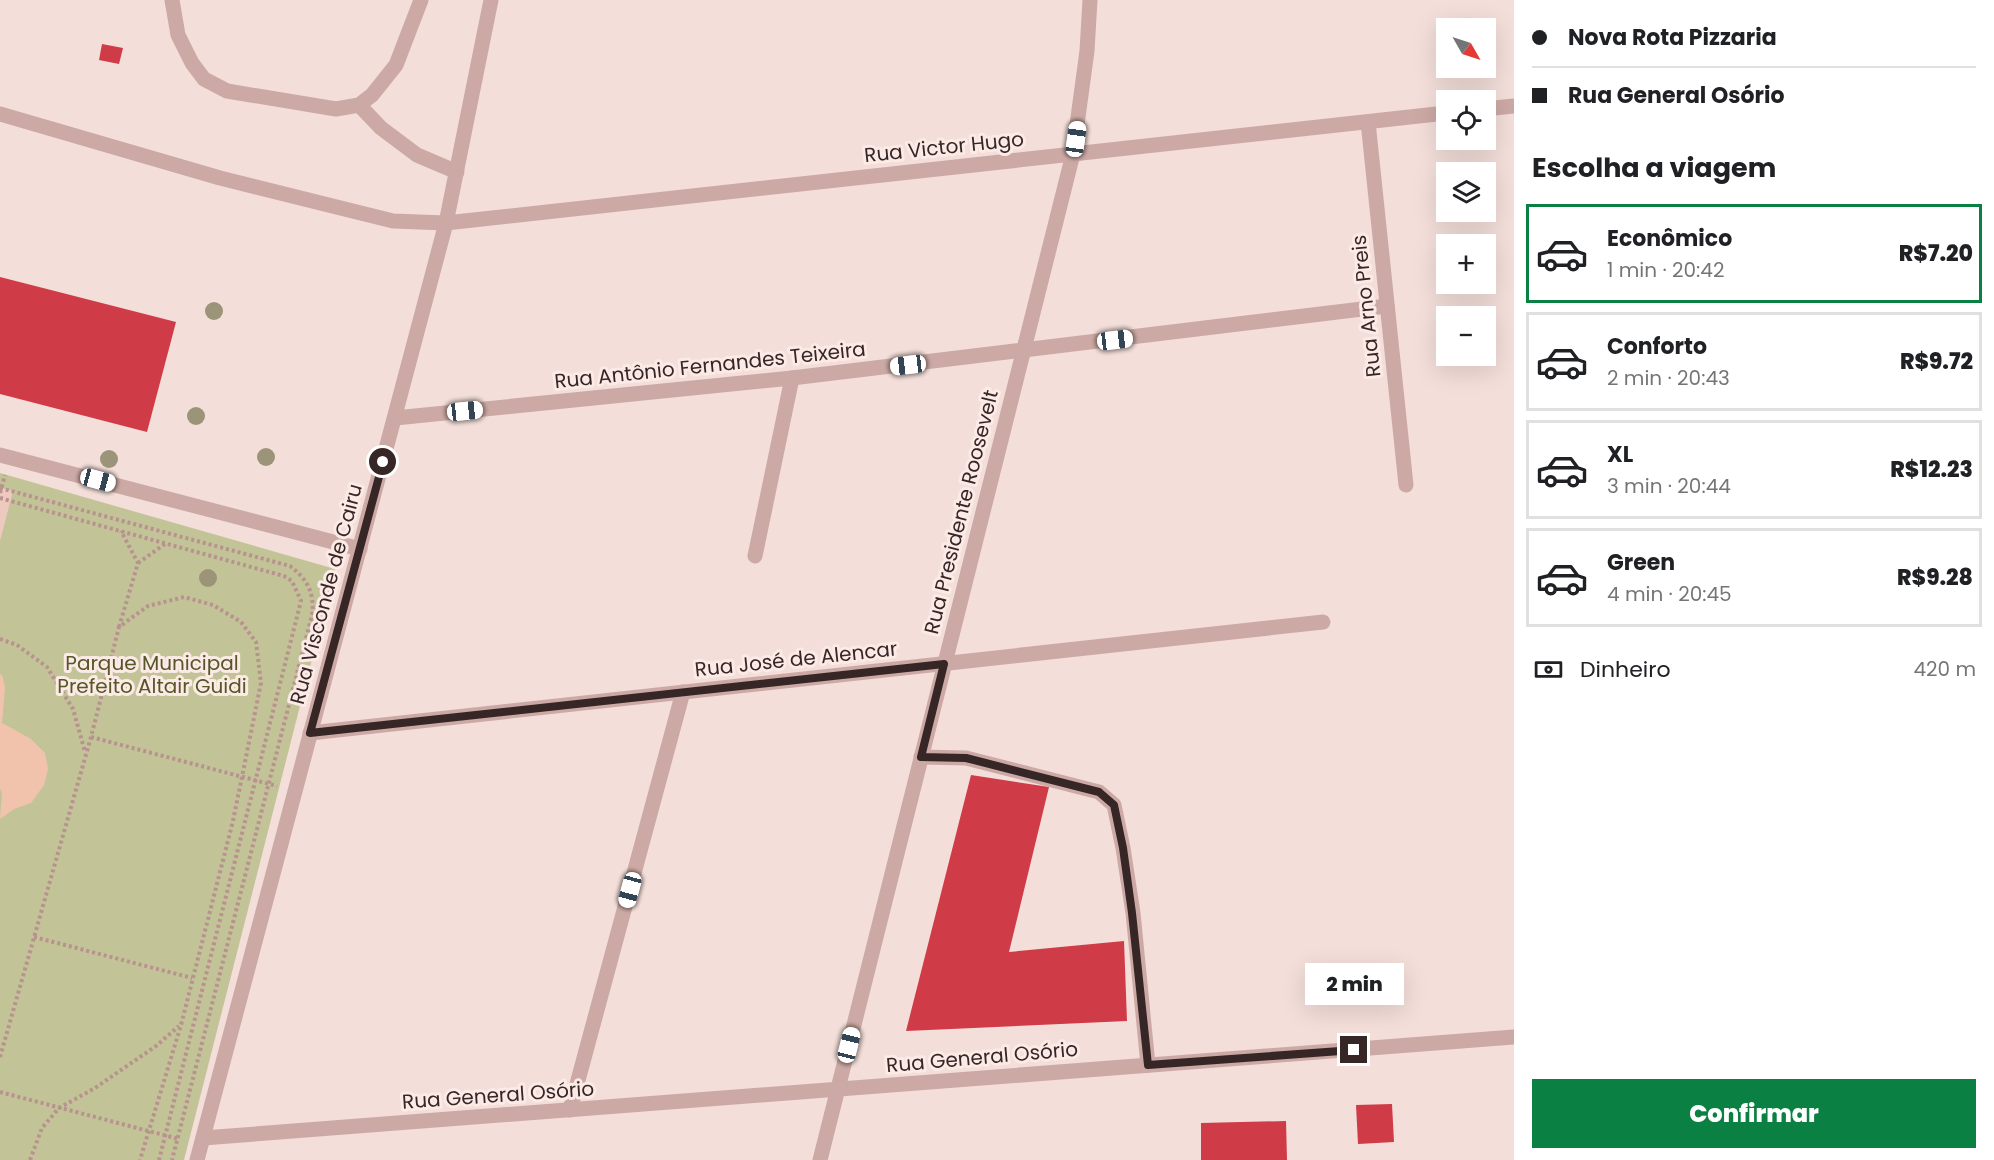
<!DOCTYPE html>
<html lang="pt">
<head>
<meta charset="utf-8">
<style>
  :root { --surface:#fff; --page:#f2f2f2; --text:#202124; --muted:#757577; --line:#e0e0e0; --accent:#0b8043 }
  body { margin:0; font-family:Poppins,sans-serif; background:var(--page); color:var(--text); height:100vh; display:flex; flex-direction:column; font-size:22px; white-space:nowrap }
  * { box-sizing:border-box; margin:0 }
  p { font-size:20px; color:var(--muted) }
  .icon { flex:none; width:33px; height:33px; fill:none; stroke:currentColor; stroke-width:2; stroke-linecap:round; stroke-linejoin:round }
  .map { position:relative; flex:1; overflow:hidden }
  .drawer { display:flex; flex-direction:column; background:var(--surface); width:480px }
  .drawer>* { flex:none }
  .banner { display:grid; align-content:center; height:132px; padding:0 18px; background:var(--surface) }
  .needle { width:39px; rotate:129deg }
  .controls { position:absolute; left:1436px; top:18px; display:grid; gap:12px }
  .controls a { display:grid; place-items:center; width:60px; height:60px; border-radius:0px; background:var(--surface); box-shadow:0 6px 24px #0002; font-size:30px }
  .end { position:absolute; width:27px; height:27px; margin:-14px; border:8px solid #372626; background:#fff; box-shadow:0 0 0 3px #fff }
  .from { border-radius:50% }
  .bubble { position:absolute; height:42px; border-radius:0px; background:var(--surface); box-shadow:0 6px 24px #0002; font-size:20px; font-weight:800; line-height:42px; text-align:center }
  .car { position:absolute; width:18px; height:36px; margin:-18px -9px; border-radius:8px; box-shadow:0 0 4px 2px #0007; background:linear-gradient(#fff 24%,#345 0 40%,#fff 0 76%,#345 0 86%,#fff 0) }
  .banner b { display:flex; align-items:center; gap:21px; height:57px; font-size:22px }
  .banner b+b { border-top:2px solid var(--line) }
  .banner i { width:15px; height:15px; background:var(--text) }
  ul { padding:0; list-style:none }
  li { display:flex; align-items:center; gap:18px; height:99px; margin:0 12px 9px; padding:0 6px; border:3px solid var(--line); border-radius:0px }
  li div { flex:1 }
  li b { display:block; font-size:22px }
  li em { font-style:normal; font-weight:800 }
  li.selected { border-color:var(--accent) }
  li>.icon { width:54px; height:54px; stroke-width:1.5 }
  h2 { padding:0 18px; font-size:27px; line-height:72px }
  .pay { display:flex; align-items:center; gap:15px; height:66px; padding:0 18px; font-size:22px }
  .pay p { margin-inline-start:auto }
  .action { display:flex; gap:12px; margin-top:auto; padding:12px 18px }
  .action a { flex:1; height:69px; border-radius:0px; background:var(--accent); color:#fff; font-size:24px; font-weight:800; line-height:69px; text-align:center }
  main { display:flex; flex:1; min-height:0 }
  .map>svg:first-child { display:block }
  .green { fill:#c3c398 }
  .sand { fill:#f2c3ac }
  .plaza { fill:#edc9be }
  .building { fill:#cf3b47 }
  .lines { fill:none; stroke-linecap:round; stroke-linejoin:round }
  .path { stroke:#b8928e; stroke-width:4; stroke-dasharray:3 3; stroke-linecap:butt }
  .minor { stroke:#cca9a4; stroke-width:15 }
  .tree { fill:#9c9478 }
  .route { stroke:#372626; stroke-width:8 }
  .labels { text-anchor:middle; stroke-width:6; stroke-linejoin:round; paint-order:stroke }
  .street-label { font-size:20px; fill:#372626; stroke:#fbeae5 }
  .park-label { font-size:20px; fill:#555728; stroke:#fbeae5 }
</style>
</head>
<body>
<main>
<div class="map">
<svg width="1514" height="1160" viewBox="0 0 1514 1160">
  <rect width="100%" height="100%" fill="#f3ded9"/>
  <polygon class="green" points="0,473 335,569 184,1160 0,1160"/>
  <polygon class="sand" points="0,674 2,675 5,687 2,723 31,739 45,753 48,769 44,785 31,803 14,809 0,819 2,793 0,789"/>
  <polygon class="plaza" points="0,488 13,491 0,541"/>
  <g class="building">
    <polygon points="102,44 123,48 119,64 99,60"/>
    <polygon points="0,277 176,322 147,432 0,394"/>
    <polygon points="971,775 1049,787 1009,952 1124,941 1127,1021 906,1031"/>
    <polygon points="1392,1104 1394,1142 1358,1144 1356,1105"/>
    <polygon points="1286,1121 1287,1160 1201,1160 1201,1123"/>
  </g>
  <g class="lines">
    <g class="path">
      <path d="M0,488L290,566C307,579 315,593 312,615L172,1160"/>
      <polyline points="0,493 5,475"/>
      <polyline points="0,498 284,576 292,581 301,601 159,1160"/>
      <polyline points="138,563 165,544"/>
      <polyline points="119,627 138,563 121,531"/>
      <polyline points="0,639 17,645 47,667 73,709 85,752"/>
      <polyline points="91,737 277,786"/>
      <polyline points="34,937 192,978"/>
      <polyline points="0,1057 91,737 119,627 148,606 184,597 213,605 241,622 256,642 261,683 233,821 181,1025 140,1160"/>
      <polyline points="0,1092 179,1139"/>
      <polyline points="30,1160 42,1128 59,1108 95,1088 156,1046 179,1026"/>
    </g>
    <g class="minor">
      <polyline points="172,0 178,35 192,63 204,79 227,91 336,109 359,105 372,95 396,65 421,0"/>
      <polyline points="359,105 381,128 417,155 457,172"/>
      <polyline points="1485,109 1514,106"/>
      <polyline points="0,114 220,178 393,221 446,223 1446,113"/>
      <polyline points="1368,122 1406,485"/>
      <polyline points="395,418 792,378 1387,306"/>
      <polyline points="0,455 360,549"/>
      <polyline points="755,556 792,378"/>
      <polyline points="310,733 1323,622"/>
      <polyline points="921,757 966,758 1099,792 1114,805 1123,848 1133,913 1148,1065"/>
      <polyline points="570,1110 683,692"/>
      <polyline points="203,1138 1514,1037"/>
      <polyline points="197,1160 446,223 491,0"/>
      <polyline points="820,1160 1073,154 1087,51 1090,0"/>
    </g>
  </g>
  <g class="tree">
    <circle cx="214" cy="311" r="9"/>
    <circle cx="196" cy="416" r="9"/>
    <circle cx="266" cy="457" r="9"/>
    <circle cx="109" cy="459" r="9"/>
    <circle cx="208" cy="578" r="9"/>
  </g>
  <g class="lines">
    <polyline class="route" points="383,462 310,733 944,664 921,757 966,758 1099,792 1114,805 1123,848 1132,913 1148,1065 1354,1050"/>
  </g>
  <g class="labels">
    <g class="street-label">
      <text transform="translate(944 147) rotate(-6)" y="7">Rua Victor Hugo</text>
      <text transform="translate(1366 306) rotate(-96)" y="7">Rua Arno Preis</text>
      <text transform="translate(710 365) rotate(-6)" y="7">Rua Antônio Fernandes Teixeira</text>
      <text transform="translate(961 512) rotate(-76)" y="7">Rua Presidente Roosevelt</text>
      <text transform="translate(326 594) rotate(-75)" y="7">Rua Visconde de Cairu</text>
      <text transform="translate(796 659) rotate(-6)" y="7">Rua José de Alencar</text>
      <text transform="translate(982 1057) rotate(-5)" y="7">Rua General Osório</text>
      <text transform="translate(498 1095) rotate(-4)" y="7">Rua General Osório</text>
    </g>
    <g class="park-label">
      <text x="152" y="670">Parque Municipal<tspan x="152" dy="23">Prefeito Altair Guidi</tspan></text>
    </g>
  </g>
</svg>
<div class="controls">
<a><svg class="needle" viewBox="-14 -14 28 28"><path d="M0-13l5 13h-10z" fill="#e53935"/><path d="M0 13l5-13h-10z" fill="#757577"/></svg></a>
<a><svg class="icon" aria-label="locate" viewBox="0 0 24 24"><circle cx="12" cy="12" r="6"/><path d="M12 2v4M12 18v4M2 12h4M18 12h4"/></svg></a>
<a><svg class="icon" aria-label="layers" viewBox="0 0 24 24"><path d="M12 4l9 5-9 5-9-5zM3 14l9 5 9-5"/></svg></a>
<a>+</a>
<a>−</a>
</div>
<i class="end from" style="left:383px;top:462px"></i>
<i class="end" style="left:1354px;top:1050px"></i>
<div class="bubble" style="left:1305px;top:963px;width:99px">2 min</div>
<i class="car" style="left:1076px;top:139px;rotate:8deg"></i>
<i class="car" style="left:1115px;top:340px;rotate:83deg"></i>
<i class="car" style="left:908px;top:365px;rotate:263deg"></i>
<i class="car" style="left:465px;top:411px;rotate:84deg"></i>
<i class="car" style="left:98px;top:480px;rotate:105deg"></i>
<i class="car" style="left:630px;top:890px;rotate:195deg"></i>
<i class="car" style="left:849px;top:1045px;rotate:14deg"></i>
</div>
<section class="drawer">
<div class="banner">
<b><i class="from"></i>Nova Rota Pizzaria</b>
<b><i></i>Rua General Osório</b>
</div>
<h2>Escolha a viagem</h2>
<ul>
<li class="selected"><svg class="icon" aria-label="car" viewBox="0 0 24 24"><path d="M5 17H2v-5l4-1 3-4h7l3 4 3 1v5h-3M9 17h6M6 11h13"/><circle cx="7" cy="17" r="2"/><circle cx="17" cy="17" r="2"/></svg><div><b>Econômico</b><p>1 min · 20:42</p></div><em>R$7.20</em></li>
<li><svg class="icon" aria-label="car" viewBox="0 0 24 24"><path d="M5 17H2v-5l4-1 3-4h7l3 4 3 1v5h-3M9 17h6M6 11h13"/><circle cx="7" cy="17" r="2"/><circle cx="17" cy="17" r="2"/></svg><div><b>Conforto</b><p>2 min · 20:43</p></div><em>R$9.72</em></li>
<li><svg class="icon" aria-label="car" viewBox="0 0 24 24"><path d="M5 17H2v-5l4-1 3-4h7l3 4 3 1v5h-3M9 17h6M6 11h13"/><circle cx="7" cy="17" r="2"/><circle cx="17" cy="17" r="2"/></svg><div><b>XL</b><p>3 min · 20:44</p></div><em>R$12.23</em></li>
<li><svg class="icon" aria-label="car" viewBox="0 0 24 24"><path d="M5 17H2v-5l4-1 3-4h7l3 4 3 1v5h-3M9 17h6M6 11h13"/><circle cx="7" cy="17" r="2"/><circle cx="17" cy="17" r="2"/></svg><div><b>Green</b><p>4 min · 20:45</p></div><em>R$9.28</em></li>
</ul>
<div class="pay"><svg class="icon" aria-label="cash" viewBox="0 0 24 24"><path d="M3 7h18v10H3z"/><circle cx="12" cy="12" r="2"/></svg>Dinheiro<p>420 m</p></div>
<div class="action"><a>Confirmar</a></div>
</section>
</main>
</body>
</html>
